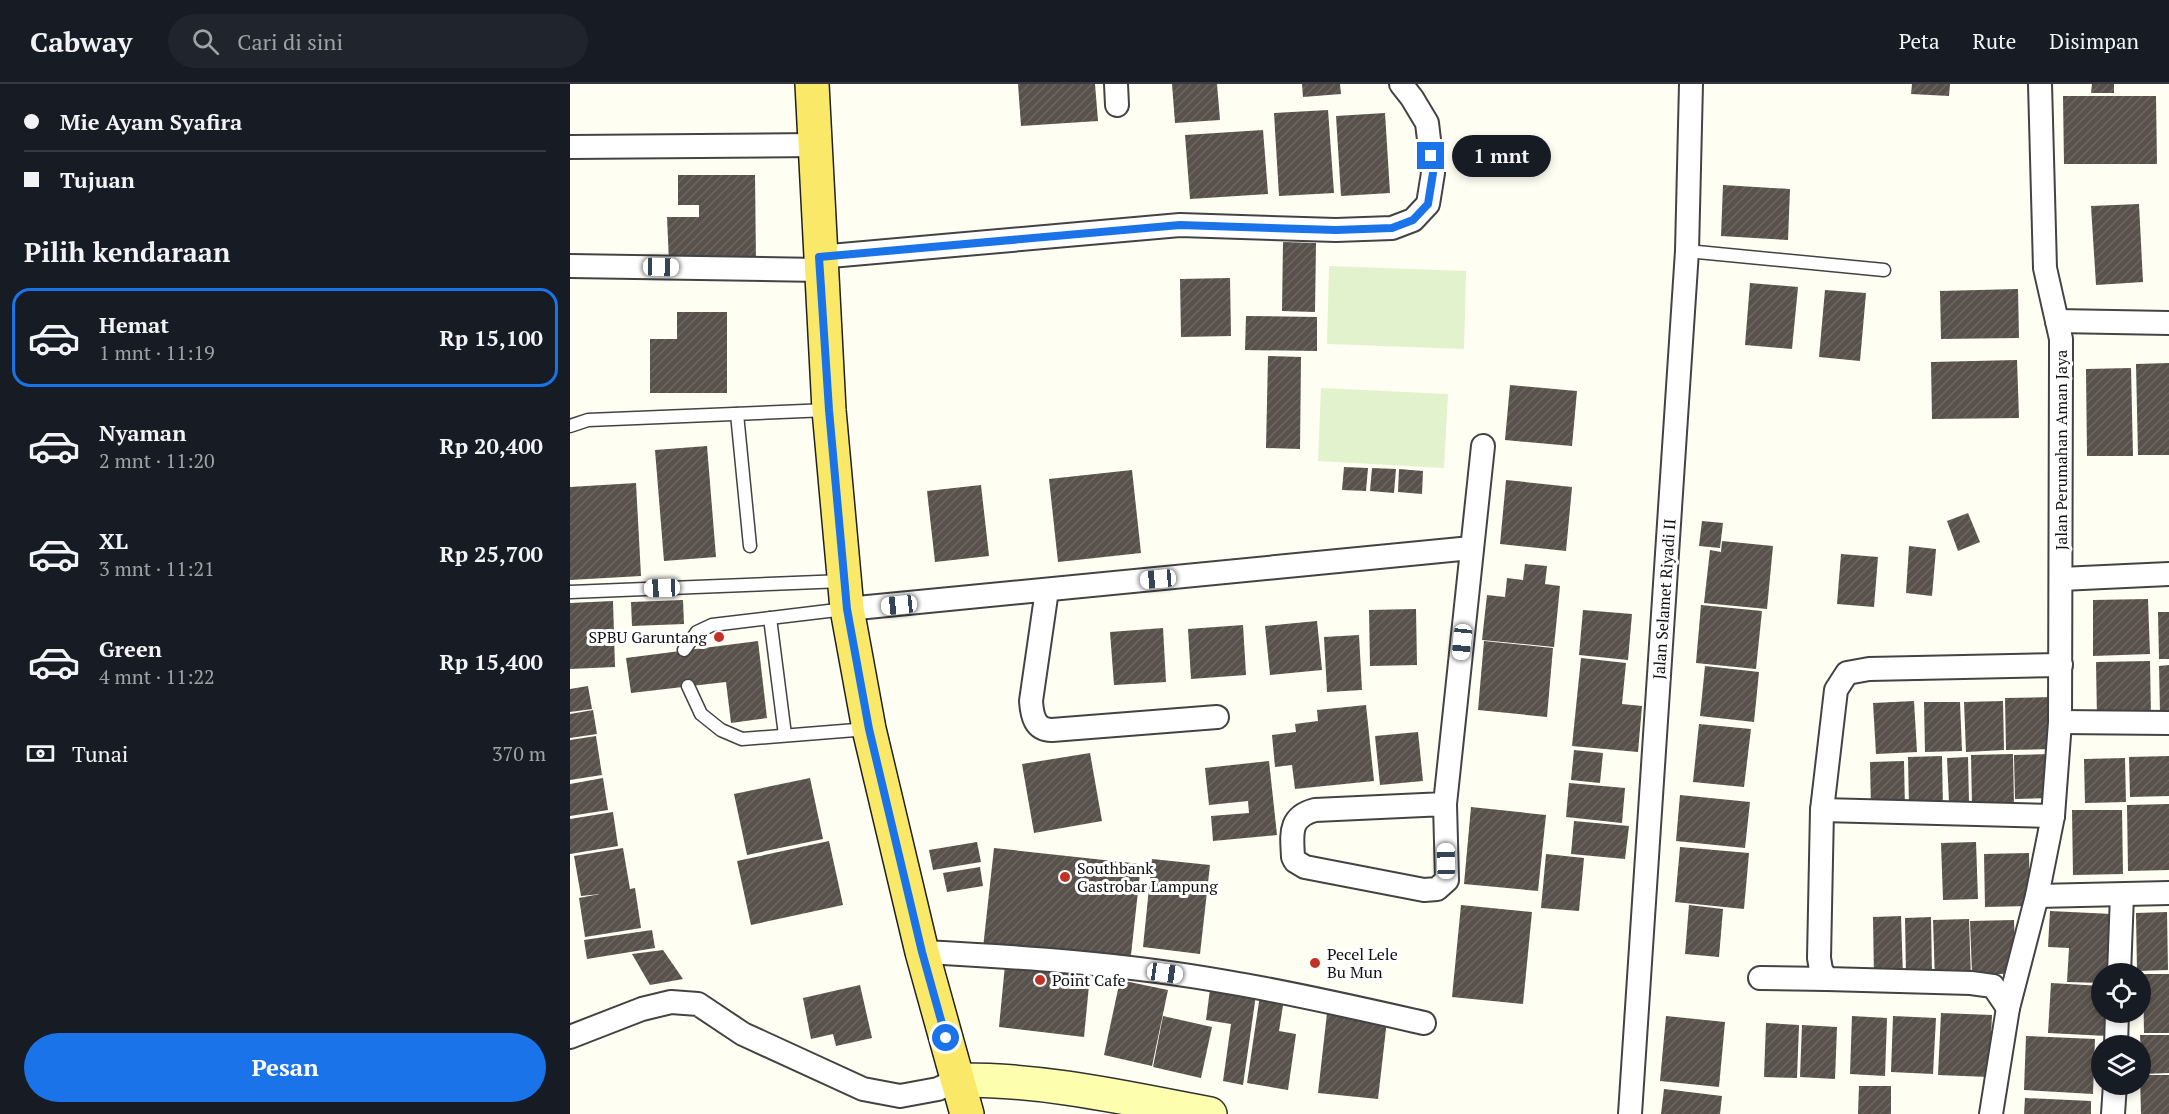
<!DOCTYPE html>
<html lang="id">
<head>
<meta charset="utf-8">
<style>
  :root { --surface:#171b24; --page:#20242c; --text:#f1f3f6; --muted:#9ea1a6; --line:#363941; --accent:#1a73e8 }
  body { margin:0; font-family:"PT Serif",serif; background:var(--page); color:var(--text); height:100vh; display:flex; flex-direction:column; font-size:22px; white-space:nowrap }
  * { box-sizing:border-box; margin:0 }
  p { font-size:20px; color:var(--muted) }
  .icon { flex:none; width:33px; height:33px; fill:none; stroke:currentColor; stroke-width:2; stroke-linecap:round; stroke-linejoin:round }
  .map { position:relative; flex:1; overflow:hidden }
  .side { display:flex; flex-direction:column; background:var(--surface); width:570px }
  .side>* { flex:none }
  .top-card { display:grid; align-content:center; height:132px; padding:0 24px; background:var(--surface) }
  .tools { position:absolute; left:1521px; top:879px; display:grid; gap:12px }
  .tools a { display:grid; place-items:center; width:60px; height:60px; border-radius:50%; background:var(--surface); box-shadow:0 3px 9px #0003; font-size:30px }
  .end { position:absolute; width:27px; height:27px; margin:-14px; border:8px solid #1a73e8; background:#fff; box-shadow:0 0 0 3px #fff }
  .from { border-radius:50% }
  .bubble { position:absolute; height:42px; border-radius:21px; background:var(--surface); box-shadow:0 3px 9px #0003; font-size:20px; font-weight:700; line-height:42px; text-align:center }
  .car { position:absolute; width:18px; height:36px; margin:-18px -9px; border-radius:8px; box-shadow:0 0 4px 2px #0007; background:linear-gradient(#fff 24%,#345 0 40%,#fff 0 76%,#345 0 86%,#fff 0) }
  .top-card b { display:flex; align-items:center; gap:21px; height:57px; font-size:22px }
  .top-card b+b { border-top:2px solid var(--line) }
  .top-card i { width:15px; height:15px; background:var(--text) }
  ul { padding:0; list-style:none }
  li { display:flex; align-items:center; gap:18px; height:99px; margin:0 12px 9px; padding:0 12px; border:3px solid transparent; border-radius:18px }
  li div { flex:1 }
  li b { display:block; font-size:22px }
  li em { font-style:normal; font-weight:700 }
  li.current { border-color:var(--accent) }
  li>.icon { width:54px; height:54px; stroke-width:1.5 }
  h2 { padding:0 24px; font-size:27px; line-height:72px }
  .pay { display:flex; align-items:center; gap:15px; height:66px; padding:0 24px; font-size:22px }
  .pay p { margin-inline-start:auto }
  .action { display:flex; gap:12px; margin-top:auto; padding:12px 24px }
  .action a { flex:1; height:69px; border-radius:36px; background:var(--accent); color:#fff; font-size:24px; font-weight:700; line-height:69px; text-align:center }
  header { display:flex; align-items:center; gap:36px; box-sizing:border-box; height:84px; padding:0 30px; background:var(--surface); border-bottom:2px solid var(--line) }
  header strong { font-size:28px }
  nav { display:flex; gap:33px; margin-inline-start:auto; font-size:21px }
  .search { width:420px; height:54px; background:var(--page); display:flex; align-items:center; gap:15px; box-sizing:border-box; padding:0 21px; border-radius:33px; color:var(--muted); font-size:22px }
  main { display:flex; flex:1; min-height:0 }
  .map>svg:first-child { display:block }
  .pitch { fill:#e1f2cd }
  .building { fill:url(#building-hatch) }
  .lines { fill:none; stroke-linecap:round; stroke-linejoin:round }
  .lane-casing { stroke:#434343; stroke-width:15 }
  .street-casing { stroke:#434343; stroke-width:26 }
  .secondary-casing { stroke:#323232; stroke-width:36 }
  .primary-casing { stroke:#212121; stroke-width:36 }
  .lane { stroke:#fff; stroke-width:12 }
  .street { stroke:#fff; stroke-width:22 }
  .secondary { stroke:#feffae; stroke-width:33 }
  .primary { stroke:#fae868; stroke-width:33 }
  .route { stroke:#1a73e8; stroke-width:8 }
  .poi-dot { fill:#c33025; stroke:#fff; stroke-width:2 }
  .labels { text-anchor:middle; stroke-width:6; stroke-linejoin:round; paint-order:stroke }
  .street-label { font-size:16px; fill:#101010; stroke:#fff }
  .poi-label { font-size:16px; fill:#101010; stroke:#fff; text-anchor:start }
</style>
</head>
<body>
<header>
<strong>Cabway</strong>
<div class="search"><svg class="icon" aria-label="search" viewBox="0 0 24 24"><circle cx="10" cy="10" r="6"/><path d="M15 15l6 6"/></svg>Cari di sini</div>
<nav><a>Peta</a><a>Rute</a><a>Disimpan</a></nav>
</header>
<main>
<section class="side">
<div class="top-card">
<b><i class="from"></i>Mie Ayam Syafira</b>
<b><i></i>Tujuan</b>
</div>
<h2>Pilih kendaraan</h2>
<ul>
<li class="current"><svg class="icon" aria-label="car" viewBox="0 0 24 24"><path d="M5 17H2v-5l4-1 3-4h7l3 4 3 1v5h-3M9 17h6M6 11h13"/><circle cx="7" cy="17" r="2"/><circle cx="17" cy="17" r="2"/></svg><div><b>Hemat</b><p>1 mnt · 11:19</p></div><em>Rp 15,100</em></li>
<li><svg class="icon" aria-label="car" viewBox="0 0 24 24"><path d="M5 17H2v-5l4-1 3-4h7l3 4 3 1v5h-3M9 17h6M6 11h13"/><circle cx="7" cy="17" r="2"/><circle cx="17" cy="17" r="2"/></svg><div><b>Nyaman</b><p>2 mnt · 11:20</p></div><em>Rp 20,400</em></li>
<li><svg class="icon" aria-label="car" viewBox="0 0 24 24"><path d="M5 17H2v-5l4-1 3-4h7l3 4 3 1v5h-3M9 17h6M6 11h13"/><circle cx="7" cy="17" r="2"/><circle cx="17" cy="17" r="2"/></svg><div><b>XL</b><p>3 mnt · 11:21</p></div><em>Rp 25,700</em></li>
<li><svg class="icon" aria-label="car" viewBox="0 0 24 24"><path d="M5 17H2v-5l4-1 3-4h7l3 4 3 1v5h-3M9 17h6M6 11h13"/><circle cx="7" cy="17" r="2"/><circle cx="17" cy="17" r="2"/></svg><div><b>Green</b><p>4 mnt · 11:22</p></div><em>Rp 15,400</em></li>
</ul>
<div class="pay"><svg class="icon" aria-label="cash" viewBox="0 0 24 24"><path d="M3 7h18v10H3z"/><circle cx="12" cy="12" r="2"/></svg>Tunai<p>370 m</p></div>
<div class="action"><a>Pesan</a></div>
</section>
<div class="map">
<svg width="1599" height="1030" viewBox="0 0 1599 1030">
  <defs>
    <pattern id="building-hatch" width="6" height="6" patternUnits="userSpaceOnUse" patternTransform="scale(1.5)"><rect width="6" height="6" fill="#59524c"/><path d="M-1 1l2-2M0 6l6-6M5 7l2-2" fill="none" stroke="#6c6661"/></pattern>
  </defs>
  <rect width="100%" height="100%" fill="#fffef3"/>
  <g class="pitch">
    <polygon points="759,182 896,187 894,265 757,260"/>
    <polygon points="751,304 878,310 874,384 748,377"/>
  </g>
  <g class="building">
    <polygon points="448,0 525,0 528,37 451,42"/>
    <polygon points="602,0 647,0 650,36 605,39"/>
    <polygon points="732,0 770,0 771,10 733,13"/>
    <polygon points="1342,0 1380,0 1379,12 1341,10"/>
    <polygon points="1522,0 1544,0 1544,9 1521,9"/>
    <polygon points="1493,12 1586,12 1587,80 1494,80"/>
    <polygon points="758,26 764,109 709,112 704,29"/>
    <polygon points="815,29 820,109 771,112 766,32"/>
    <polygon points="693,46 698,110 620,115 615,51"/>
    <polygon points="108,91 185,91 186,178 99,178 97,133 129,133 129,121 108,121"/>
    <polygon points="1153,101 1220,105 1218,156 1151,152"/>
    <polygon points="1569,120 1573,198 1526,201 1521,122"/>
    <polygon points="713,158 746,159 745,228 712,227"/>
    <polygon points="660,194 661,252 611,253 610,195"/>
    <polygon points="1180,199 1228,203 1222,265 1175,261"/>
    <polygon points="1448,205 1449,254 1371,255 1370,207"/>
    <polygon points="1255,206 1296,209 1290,277 1249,273"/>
    <polygon points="107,228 157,228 157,309 80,309 80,255 107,255"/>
    <polygon points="676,232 747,233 747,267 675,266"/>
    <polygon points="698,272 731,273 730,365 696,364"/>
    <polygon points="1447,276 1449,334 1362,335 1361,278"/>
    <polygon points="1599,279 1599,371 1568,371 1566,280"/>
    <polygon points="1561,284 1563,372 1517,372 1516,285"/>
    <polygon points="940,301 1007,307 1002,362 935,356"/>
    <polygon points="137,362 146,473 94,477 85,366"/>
    <polygon points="774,383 798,384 796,407 772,406"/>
    <polygon points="802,384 826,385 824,409 800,407"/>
    <polygon points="829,385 853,387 852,410 828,408"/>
    <polygon points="562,386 571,469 488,478 479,395"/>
    <polygon points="936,396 1002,403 996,467 930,460"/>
    <polygon points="66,399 71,492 0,496 0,403"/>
    <polygon points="411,401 419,472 365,478 357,407"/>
    <polygon points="1398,429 1410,458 1388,467 1377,437"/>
    <polygon points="1132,437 1153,439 1150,464 1129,462"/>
    <polygon points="1152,457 1203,462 1197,525 1134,519 1140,466 1151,468"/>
    <polygon points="1339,462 1366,465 1362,512 1336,509"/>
    <polygon points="1271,470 1308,473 1304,523 1267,520"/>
    <polygon points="955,480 977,482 975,500 990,502 984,563 912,556 917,511 935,513 937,494 953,496"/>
    <polygon points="1578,515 1580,570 1523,572 1523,516"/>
    <polygon points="113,516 114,540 62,542 61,518"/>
    <polygon points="43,517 45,583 0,585 0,519"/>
    <polygon points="1131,521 1192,527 1186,585 1126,579"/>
    <polygon points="846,525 847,581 800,582 799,526"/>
    <polygon points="1013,526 1062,530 1058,576 1009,571"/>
    <polygon points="1588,528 1599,528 1599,575 1589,575"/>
    <polygon points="747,537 752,586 700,591 695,542"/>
    <polygon points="673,541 676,591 621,595 618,545"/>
    <polygon points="593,544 596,598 544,601 540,548"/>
    <polygon points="789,551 792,606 757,608 754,553"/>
    <polygon points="188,557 197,634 161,639 156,598 61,609 56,574"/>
    <polygon points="914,557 983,564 977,633 908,626"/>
    <polygon points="1011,574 1056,579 1052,620 1072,622 1068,668 1002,662"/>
    <polygon points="1580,577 1581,634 1527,635 1526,578"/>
    <polygon points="1599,581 1599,630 1590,630 1589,582"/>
    <polygon points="1135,582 1189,588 1184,638 1130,632"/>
    <polygon points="18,602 22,625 0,628 0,605"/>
    <polygon points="1483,613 1484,665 1436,666 1435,614"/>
    <polygon points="1344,617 1347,668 1306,670 1303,619"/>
    <polygon points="1433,617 1434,666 1396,668 1394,618"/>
    <polygon points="1354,618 1390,618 1392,667 1355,668"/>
    <polygon points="796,621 804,697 725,705 722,681 705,683 702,651 726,648 725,640 748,637 747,626"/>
    <polygon points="23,626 27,650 0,654 0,630"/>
    <polygon points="1129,640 1181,645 1174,703 1123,698"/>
    <polygon points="848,648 853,697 810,701 805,652"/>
    <polygon points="26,652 32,691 0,696 0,656"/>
    <polygon points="1004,666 1033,669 1030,699 1001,696"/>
    <polygon points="520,669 532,737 464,749 452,680"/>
    <polygon points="1443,670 1444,721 1402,722 1401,671"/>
    <polygon points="1481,670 1482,714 1445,715 1444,671"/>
    <polygon points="1372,672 1373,724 1339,725 1338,673"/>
    <polygon points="1599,672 1599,712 1560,713 1559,673"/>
    <polygon points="1398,673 1399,718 1379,718 1377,674"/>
    <polygon points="1555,674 1556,718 1515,719 1514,675"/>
    <polygon points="699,677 707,751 643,757 641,732 679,729 678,717 639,721 635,684"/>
    <polygon points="1334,677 1335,724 1301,725 1300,678"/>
    <polygon points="33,694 38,726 0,732 0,700"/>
    <polygon points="240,694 253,755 177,771 164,710"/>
    <polygon points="999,699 1055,704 1052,739 996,733"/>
    <polygon points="1110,711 1180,718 1175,764 1106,757"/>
    <polygon points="1599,720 1599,786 1558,787 1557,721"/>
    <polygon points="901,723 976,731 968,807 894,800"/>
    <polygon points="1502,726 1552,726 1553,790 1503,791"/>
    <polygon points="43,728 48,762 0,770 0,735"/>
    <polygon points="1004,737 1059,742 1055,775 1001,770"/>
    <polygon points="259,757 273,821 181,841 167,777"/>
    <polygon points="407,758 411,778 363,786 359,766"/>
    <polygon points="1406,758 1408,815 1373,816 1371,759"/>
    <polygon points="1110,763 1179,769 1174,825 1105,818"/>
    <polygon points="53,764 60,805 65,804 71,844 15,853 9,814 30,810 11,812 4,772"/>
    <polygon points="424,764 571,780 560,880 413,864"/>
    <polygon points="1459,769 1460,822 1415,823 1414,770"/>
    <polygon points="976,770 1014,774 1009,827 971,824"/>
    <polygon points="582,775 640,781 630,870 573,863"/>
    <polygon points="410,783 413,802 377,808 373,789"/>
    <polygon points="891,821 962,828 953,920 882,913"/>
    <polygon points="1119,821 1153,825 1149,873 1115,870"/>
    <polygon points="1480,827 1542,830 1539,890 1532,890 1532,899 1497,898 1499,864 1478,863"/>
    <polygon points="1597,828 1598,886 1567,887 1566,829"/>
    <polygon points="1331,832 1333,892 1304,893 1303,833"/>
    <polygon points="1361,833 1362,891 1336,892 1335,834"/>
    <polygon points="1399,835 1401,896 1365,897 1363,836"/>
    <polygon points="1444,836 1446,890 1402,890 1400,837"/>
    <polygon points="82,846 85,864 17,875 14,856"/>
    <polygon points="93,866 113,895 80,901 62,870"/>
    <polygon points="435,881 520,891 514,953 429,943"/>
    <polygon points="1573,890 1599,890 1599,949 1574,949"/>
    <polygon points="550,896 598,906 582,982 534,971"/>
    <polygon points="1481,899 1532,902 1532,928 1538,928 1537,952 1478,949"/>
    <polygon points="290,901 302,954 266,962 263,950 241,955 233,914"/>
    <polygon points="640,905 686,911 673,1001 653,997 661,940 636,936"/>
    <polygon points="690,911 714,915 709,947 726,950 718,1006 677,999"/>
    <polygon points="757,929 817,936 808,1015 748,1009"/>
    <polygon points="1371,929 1422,931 1419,993 1368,991"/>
    <polygon points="593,932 642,943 631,994 583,983"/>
    <polygon points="1096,932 1155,938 1149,1003 1090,997"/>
    <polygon points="1282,932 1317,934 1315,992 1280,990"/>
    <polygon points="1323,932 1366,934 1363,990 1321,988"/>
    <polygon points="1196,939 1229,941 1227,994 1194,993"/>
    <polygon points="1232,941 1267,943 1265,995 1230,993"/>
    <polygon points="1570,951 1599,951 1599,989 1572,990"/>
    <polygon points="1456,952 1525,955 1523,1010 1454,1006"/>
    <polygon points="1570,991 1599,991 1599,1030 1571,1030"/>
    <polygon points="1289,1002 1321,1002 1321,1030 1288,1030"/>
    <polygon points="1094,1005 1152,1012 1150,1030 1091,1030"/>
    <polygon points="1455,1014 1521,1017 1521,1030 1454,1030"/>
  </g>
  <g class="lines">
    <defs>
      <g id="lane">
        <polyline points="1117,167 1314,186"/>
        <polyline points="167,330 180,462"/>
        <polyline points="0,342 18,336 258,326"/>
        <polyline points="0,508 273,497"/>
        <polyline points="200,534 215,651"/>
        <polyline points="114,566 127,548 142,541 275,525"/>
        <polyline points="118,602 131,630 151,646 172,655 298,645"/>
      </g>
      <g id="street">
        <polyline points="546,0 547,21"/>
        <polyline points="0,63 245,61"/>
        <polyline points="249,173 610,141 766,146 822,144 843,136 858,120 863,89 857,39 842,14 831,0"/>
        <polyline points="0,182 250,186"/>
        <polyline points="1487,237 1599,239"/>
        <polyline points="1491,495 1599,490"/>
        <path d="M477,506L461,617C462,632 465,646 482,646L647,633"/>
        <polyline points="277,525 901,464"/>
        <polyline points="1490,638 1599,639"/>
        <path d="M875,720L745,726C718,733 722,751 723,773L725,777L735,783L854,806L867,805L877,796L875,720L913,362"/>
        <polyline points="1252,726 1483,732"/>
        <polyline points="1467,812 1599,809"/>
        <path d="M352,868C454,873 556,880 657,898C723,909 788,924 854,939"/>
        <polyline points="1549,890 1552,811"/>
        <polyline points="1190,894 1257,895"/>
        <polyline points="1438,924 1423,902 1401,899 1257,895 1251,886 1249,874 1252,726 1266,606 1277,589 1299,585 1491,581"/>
        <polyline points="0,953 72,925 101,918 128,920 173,950 293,1005 330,1012 368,1005 387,996"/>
        <polyline points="1546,962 1547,928"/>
        <polyline points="1060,1030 1117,167 1121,0"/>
        <polyline points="1421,1030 1438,924 1467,812 1483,732 1490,638 1491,273 1491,255 1475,184 1470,0"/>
        <polyline points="1543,1030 1545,1000"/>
      </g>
      <path id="secondary" d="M387,996C473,995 556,1014 640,1030"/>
      <polyline id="primary" points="242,0 259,326 277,525 299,645 352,868 397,1030"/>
    </defs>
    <use href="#lane" class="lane-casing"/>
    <use href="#street" class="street-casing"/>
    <use href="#secondary" class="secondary-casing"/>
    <use href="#primary" class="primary-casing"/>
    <use href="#lane" class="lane"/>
    <use href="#street" class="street"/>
    <use href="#secondary" class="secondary"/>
    <use href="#primary" class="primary"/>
  </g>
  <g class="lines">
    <polyline class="route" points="376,954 352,868 299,645 277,525 259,326 249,173 610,141 766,146 822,144 843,136 858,120 863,89 861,72"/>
  </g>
  <g class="poi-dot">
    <circle cx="149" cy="553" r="6"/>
    <circle cx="495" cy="793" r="6"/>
    <circle cx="745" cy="879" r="6"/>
    <circle cx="470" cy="896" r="6"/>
  </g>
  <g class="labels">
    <g class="street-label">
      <text transform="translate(1491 366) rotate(-90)" y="6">Jalan Perumahan Aman Jaya</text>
      <text transform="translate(1094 515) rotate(-86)" y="6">Jalan Selamet Riyadi II</text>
    </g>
    <g class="poi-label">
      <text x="137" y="559" text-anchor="end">SPBU Garuntang</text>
      <text x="507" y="790">Southbank<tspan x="507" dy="18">Gastrobar Lampung</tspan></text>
      <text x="757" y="876">Pecel Lele<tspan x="757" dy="18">Bu Mun</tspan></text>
      <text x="482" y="902">Point Cafe</text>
    </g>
  </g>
</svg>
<div class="tools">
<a><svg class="icon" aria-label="locate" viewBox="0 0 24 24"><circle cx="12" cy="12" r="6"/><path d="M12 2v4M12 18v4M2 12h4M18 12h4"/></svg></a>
<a><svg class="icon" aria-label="layers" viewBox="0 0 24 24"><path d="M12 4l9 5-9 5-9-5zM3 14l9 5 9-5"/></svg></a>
</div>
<i class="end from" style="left:376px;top:954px"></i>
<i class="end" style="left:861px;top:72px"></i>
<div class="bubble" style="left:882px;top:51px;width:99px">1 mnt</div>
<i class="car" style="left:91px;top:183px;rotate:91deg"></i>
<i class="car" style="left:588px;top:495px;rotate:265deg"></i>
<i class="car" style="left:92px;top:504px;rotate:268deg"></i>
<i class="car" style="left:329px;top:521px;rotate:264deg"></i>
<i class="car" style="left:892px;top:558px;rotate:186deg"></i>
<i class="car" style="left:876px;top:777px;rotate:359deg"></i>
<i class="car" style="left:595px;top:889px;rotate:98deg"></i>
</div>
</main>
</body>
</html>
